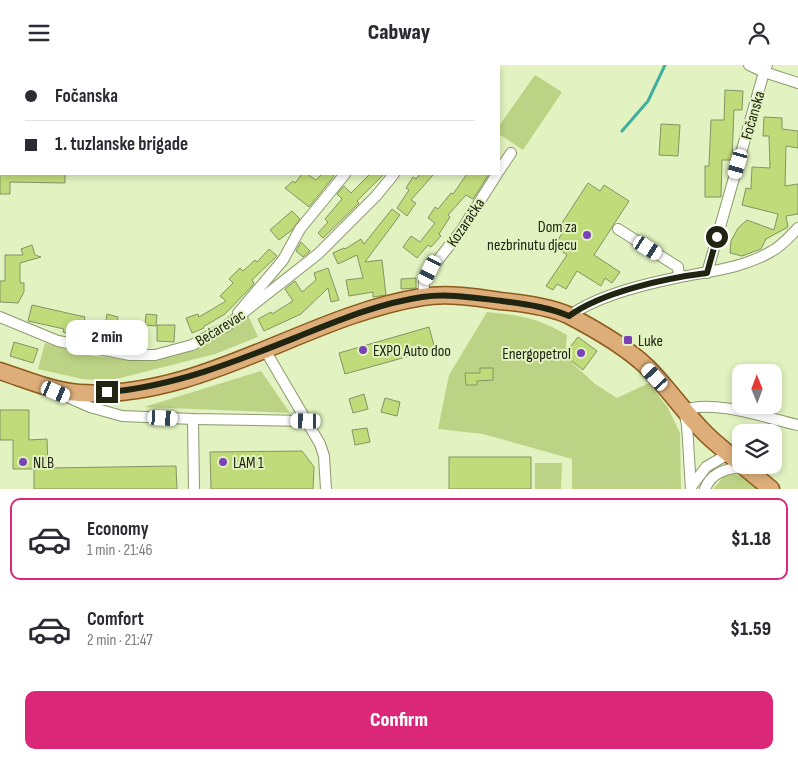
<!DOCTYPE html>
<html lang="en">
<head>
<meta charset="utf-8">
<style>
  :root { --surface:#fff; --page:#f7f7f7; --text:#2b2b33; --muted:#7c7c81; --line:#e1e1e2; --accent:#db2777 }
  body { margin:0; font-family:"Sofia Sans Condensed",sans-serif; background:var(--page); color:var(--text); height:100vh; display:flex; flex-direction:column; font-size:19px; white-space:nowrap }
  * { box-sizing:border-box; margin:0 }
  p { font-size:16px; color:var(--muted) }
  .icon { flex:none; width:28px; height:28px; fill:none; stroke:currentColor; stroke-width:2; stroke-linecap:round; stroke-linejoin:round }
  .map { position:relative; height:424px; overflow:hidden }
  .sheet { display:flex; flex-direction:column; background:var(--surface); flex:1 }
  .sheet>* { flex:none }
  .top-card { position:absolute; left:0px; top:0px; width:500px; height:110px; box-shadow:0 2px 8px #0003; display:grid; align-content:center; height:110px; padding:0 25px; background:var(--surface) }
  .needle { width:32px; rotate:359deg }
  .controls { position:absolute; left:732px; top:299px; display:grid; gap:10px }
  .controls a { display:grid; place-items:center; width:50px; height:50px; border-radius:10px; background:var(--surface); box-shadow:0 2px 8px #0003; font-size:25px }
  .end { position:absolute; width:22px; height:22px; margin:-11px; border:6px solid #202512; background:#fff; box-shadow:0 0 0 2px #fff }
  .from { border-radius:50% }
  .bubble { position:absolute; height:35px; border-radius:10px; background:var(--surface); box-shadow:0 2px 8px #0003; font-size:16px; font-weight:800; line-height:35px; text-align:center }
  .car { position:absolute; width:15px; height:30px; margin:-15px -8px; border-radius:6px; box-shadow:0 0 4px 1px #0007; background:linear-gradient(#fff 24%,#345 0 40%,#fff 0 76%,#345 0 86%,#fff 0) }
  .top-card b { display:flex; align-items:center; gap:18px; height:48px; font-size:19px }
  .top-card b+b { border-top:1px solid var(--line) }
  .top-card i { width:12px; height:12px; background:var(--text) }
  ul { padding:9px 0 0; list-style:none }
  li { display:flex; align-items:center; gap:15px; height:82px; margin:0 10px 8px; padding:0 15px; border:2px solid transparent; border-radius:10px }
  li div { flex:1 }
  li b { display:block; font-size:19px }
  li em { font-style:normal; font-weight:800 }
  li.current { border-color:var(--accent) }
  li>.icon { width:45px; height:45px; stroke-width:1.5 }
  .cta { display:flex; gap:10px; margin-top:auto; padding:10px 25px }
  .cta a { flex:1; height:58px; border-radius:10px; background:var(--accent); color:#fff; font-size:20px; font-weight:800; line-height:58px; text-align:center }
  header { display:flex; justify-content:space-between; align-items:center; height:65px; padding:0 25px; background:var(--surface); font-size:22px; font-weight:800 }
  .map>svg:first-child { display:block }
  .green { fill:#bcd385 }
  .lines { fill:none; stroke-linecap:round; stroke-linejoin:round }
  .stream { stroke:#41af9f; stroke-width:3 }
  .building { fill:#c0db79; stroke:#859365 }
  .minor-casing { stroke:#8b996b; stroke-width:12 }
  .primary-casing { stroke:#8d5b1c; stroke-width:19 }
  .minor { stroke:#fff; stroke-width:10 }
  .primary { stroke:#ddae7a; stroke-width:16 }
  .route { stroke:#202512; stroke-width:6 }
  .poi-dot { fill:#7942b8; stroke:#e2f2c0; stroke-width:2 }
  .labels { text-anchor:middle; stroke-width:4; stroke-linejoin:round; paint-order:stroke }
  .street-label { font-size:16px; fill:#202512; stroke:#e2f2c0 }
  .poi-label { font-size:16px; fill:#202512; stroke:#e2f2c0; text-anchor:start }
</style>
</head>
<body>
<header><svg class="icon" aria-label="menu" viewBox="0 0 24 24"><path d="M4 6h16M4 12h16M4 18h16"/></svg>Cabway<svg class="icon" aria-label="person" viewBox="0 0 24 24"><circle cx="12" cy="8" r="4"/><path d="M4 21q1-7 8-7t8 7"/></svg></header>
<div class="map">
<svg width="798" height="424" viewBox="0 0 798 424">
  <rect width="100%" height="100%" fill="#e2f2c0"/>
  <g class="green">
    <polygon points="81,0 398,0 82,1"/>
    <polygon points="535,10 562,27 523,85 499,69 499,61"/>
    <path d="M487,247C521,251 536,252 567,270L565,291L595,319L617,333L649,318L668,343L680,368L681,424H572V394L483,369L438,364L449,310Z"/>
    <polygon points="248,250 258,272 215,289 108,316 82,314 38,304 45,278 89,290 126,295 157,293 223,268"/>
    <polygon points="261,306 290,348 144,342"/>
    <polygon points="535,398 562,398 561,424 535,424"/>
    <polygon points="733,409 741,411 761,424 713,424 725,410"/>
  </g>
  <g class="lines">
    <polyline class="stream" points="622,66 648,36 665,0"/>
  </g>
  <g class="building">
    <polygon points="725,25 743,26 742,45 734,45 732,93 732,95 722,95 721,132 705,132 705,101 709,101 711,55 724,55"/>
    <polygon points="764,52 782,53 782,64 798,66 798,83 786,81 785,121 798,119 798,149 786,151 788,162 766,174 761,184 742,191 730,188 731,176 738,163 747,155 774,165 778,149 742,140 746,123 751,124 752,102 770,103 769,71 763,71"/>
    <polygon points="661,59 680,60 678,91 659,90"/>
    <polygon points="0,109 65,109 65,118 10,117 10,129 0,129"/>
    <polygon points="302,109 307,109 316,115 322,109 332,109 334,111 309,142 285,123 293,116 295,118"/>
    <polygon points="370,109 384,109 357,136 359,138 323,173 318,168 328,157 325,154 342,134 337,129 344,121 351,128"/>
    <polygon points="420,109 434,109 411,135 416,138 407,151 397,143 409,125 406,123 413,112 416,114"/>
    <polygon points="467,109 489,109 473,134 466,130 448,150 450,152 439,169 441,171 431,182 428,180 417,193 403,182 411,171 420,177 435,158 428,153 435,142 438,144 451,128 453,129"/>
    <polygon points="588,118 600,126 604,120 629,136 594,190 620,207 612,218 605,213 601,221 577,206 566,224 557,219 553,225 546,221 567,190 554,181 565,164 560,161"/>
    <polygon points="392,144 400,150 365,197 382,195 386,230 373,232 373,227 349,231 346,215 363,213 357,190 338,199 333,188 344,183 345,184 361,174 364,179"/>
    <polygon points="292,146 300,154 292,165 279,175 270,165"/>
    <polygon points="301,177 310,186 303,192 296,186"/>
    <polygon points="32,180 35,190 41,192 20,198 20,218 24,218 24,227 18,238 0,237 0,216 5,216 5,190 23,190 21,184"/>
    <polygon points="269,184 277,191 252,215 254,218 252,221 225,249 203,262 204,263 192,268 186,253 198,249 199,252 226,236 220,231 233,218 229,214 240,203 243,206 255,195 257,197"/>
    <polygon points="328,203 339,235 331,237 328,223 301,249 264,266 258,254 271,247 272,249 293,236 285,224 295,216 302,227 316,215 314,208"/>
    <polygon points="416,213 416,223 401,224 401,214"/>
    <polygon points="32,240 85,252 84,256 105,262 107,249 118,252 115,265 124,267 124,270 140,272 139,282 80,270 79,272 63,267 64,264 28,256"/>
    <polygon points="146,249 157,250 156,261 145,260"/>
    <polygon points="157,260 175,260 174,277 157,276"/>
    <polygon points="429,262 435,284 345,309 339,288"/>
    <polygon points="578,272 597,286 583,305 564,290"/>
    <polygon points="14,277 38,284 33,298 10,291"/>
    <polygon points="480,303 493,303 493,315 477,316 477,320 466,320 465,308 480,308"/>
    <polygon points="364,329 368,344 353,348 349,334"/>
    <polygon points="385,333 400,337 397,351 381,347"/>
    <polygon points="0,345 29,345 29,375 47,374 48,403 176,401 177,424 34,424 34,404 13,404 13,375 0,375"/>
    <polygon points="367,363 370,377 355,380 352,365"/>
    <polygon points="302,386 314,402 313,424 211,424 210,387"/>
    <rect x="449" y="392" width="82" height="32"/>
  </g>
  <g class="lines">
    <defs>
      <g id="minor">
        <polyline points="5,0 6,1"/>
        <polyline points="767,0 764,7 798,18"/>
        <polyline points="416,1 417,0"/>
        <polyline points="455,1 456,0"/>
        <polyline points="499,106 511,88"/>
        <polyline points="618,164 678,202 679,212"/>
        <polyline points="707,208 764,7 749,0"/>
        <polyline points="423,231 424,218 430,205 461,166 497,109"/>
        <polyline points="238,248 283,195 300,164 345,109"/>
        <path d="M569,251C598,230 645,219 680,212C712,206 744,203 772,186C782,181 790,171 798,163"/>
        <polyline points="0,252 58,276 130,290 155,290 192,280 225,262 318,189 376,131 394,109"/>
        <polyline points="265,285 320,379 324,391 326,424"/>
        <polyline points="65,331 90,342 122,351 193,354 306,356"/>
        <polyline points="193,354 194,424"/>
        <polyline points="691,422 706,402 728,389"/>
        <path d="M691,424L687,360L684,345C715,334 766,353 798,360"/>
        <path d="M705,424C711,407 728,403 744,402"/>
      </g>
      <g id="primary">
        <path d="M0,306C25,314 52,326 79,328C202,335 305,251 422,232C447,228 475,232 500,236C522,238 547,241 568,250C595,264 625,281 647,302C666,321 682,344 701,364C713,377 728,388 741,399"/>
        <polyline points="742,400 771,424"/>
      </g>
    </defs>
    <use href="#minor" class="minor-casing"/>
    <use href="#primary" class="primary-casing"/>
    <use href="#minor" class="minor"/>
    <use href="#primary" class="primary"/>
  </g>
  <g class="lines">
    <path class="route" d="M107,327C178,321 242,294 307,268C344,253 382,238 422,232C448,228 476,233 502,236C524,239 548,242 569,251C602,227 666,213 707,208L717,172"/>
  </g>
  <g class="poi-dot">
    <circle cx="587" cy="170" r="5"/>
    <rect x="623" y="270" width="10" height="10" rx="2.5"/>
    <circle cx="363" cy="285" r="5"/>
    <circle cx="581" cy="288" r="5"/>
    <circle cx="23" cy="397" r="5"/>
    <circle cx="223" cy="397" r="5"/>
  </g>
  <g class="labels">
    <g class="street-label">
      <text transform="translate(752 50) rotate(-74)" y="6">Fočanska</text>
      <text transform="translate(465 157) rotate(-56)" y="6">Kozaračka</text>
      <text transform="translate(220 262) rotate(-32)" y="6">Bećarevac</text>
    </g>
    <g class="poi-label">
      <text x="577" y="167" text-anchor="end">Dom za<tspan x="577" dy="18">nezbrinutu djecu</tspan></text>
      <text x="638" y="281">Luke</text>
      <text x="373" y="291">EXPO Auto doo</text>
      <text x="571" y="294" text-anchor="end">Energopetrol</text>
      <text x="33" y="403">NLB</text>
      <text x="233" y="403">LAM 1</text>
    </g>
  </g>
</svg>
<div class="controls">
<a><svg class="needle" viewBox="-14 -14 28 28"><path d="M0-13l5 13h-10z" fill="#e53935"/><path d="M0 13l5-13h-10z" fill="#7c7c81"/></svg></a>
<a><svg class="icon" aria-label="layers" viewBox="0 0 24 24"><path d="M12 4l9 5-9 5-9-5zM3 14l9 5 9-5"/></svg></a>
</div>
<i class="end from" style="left:717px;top:172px"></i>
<i class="end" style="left:107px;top:327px"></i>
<div class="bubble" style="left:66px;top:255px;width:82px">2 min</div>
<i class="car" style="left:738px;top:99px;rotate:196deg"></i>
<i class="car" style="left:648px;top:183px;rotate:122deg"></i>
<i class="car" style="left:430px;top:205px;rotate:207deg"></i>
<i class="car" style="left:655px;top:312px;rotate:318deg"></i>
<i class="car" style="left:56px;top:327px;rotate:113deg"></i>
<i class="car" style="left:163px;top:353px;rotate:93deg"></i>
<i class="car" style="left:306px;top:356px;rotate:271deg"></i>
<div class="top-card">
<b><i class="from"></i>Fočanska</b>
<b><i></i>1. tuzlanske brigade</b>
</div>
</div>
<section class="sheet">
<ul>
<li class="current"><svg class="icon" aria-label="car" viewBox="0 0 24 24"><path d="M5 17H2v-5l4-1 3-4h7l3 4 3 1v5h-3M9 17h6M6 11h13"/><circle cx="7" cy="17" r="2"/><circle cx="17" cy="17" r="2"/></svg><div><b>Economy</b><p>1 min · 21:46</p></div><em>$1.18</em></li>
<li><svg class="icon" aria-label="car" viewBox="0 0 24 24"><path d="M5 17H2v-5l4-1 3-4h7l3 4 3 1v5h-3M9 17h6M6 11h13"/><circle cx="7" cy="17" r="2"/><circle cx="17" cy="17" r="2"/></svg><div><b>Comfort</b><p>2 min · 21:47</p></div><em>$1.59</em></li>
</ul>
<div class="cta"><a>Confirm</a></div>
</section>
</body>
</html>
